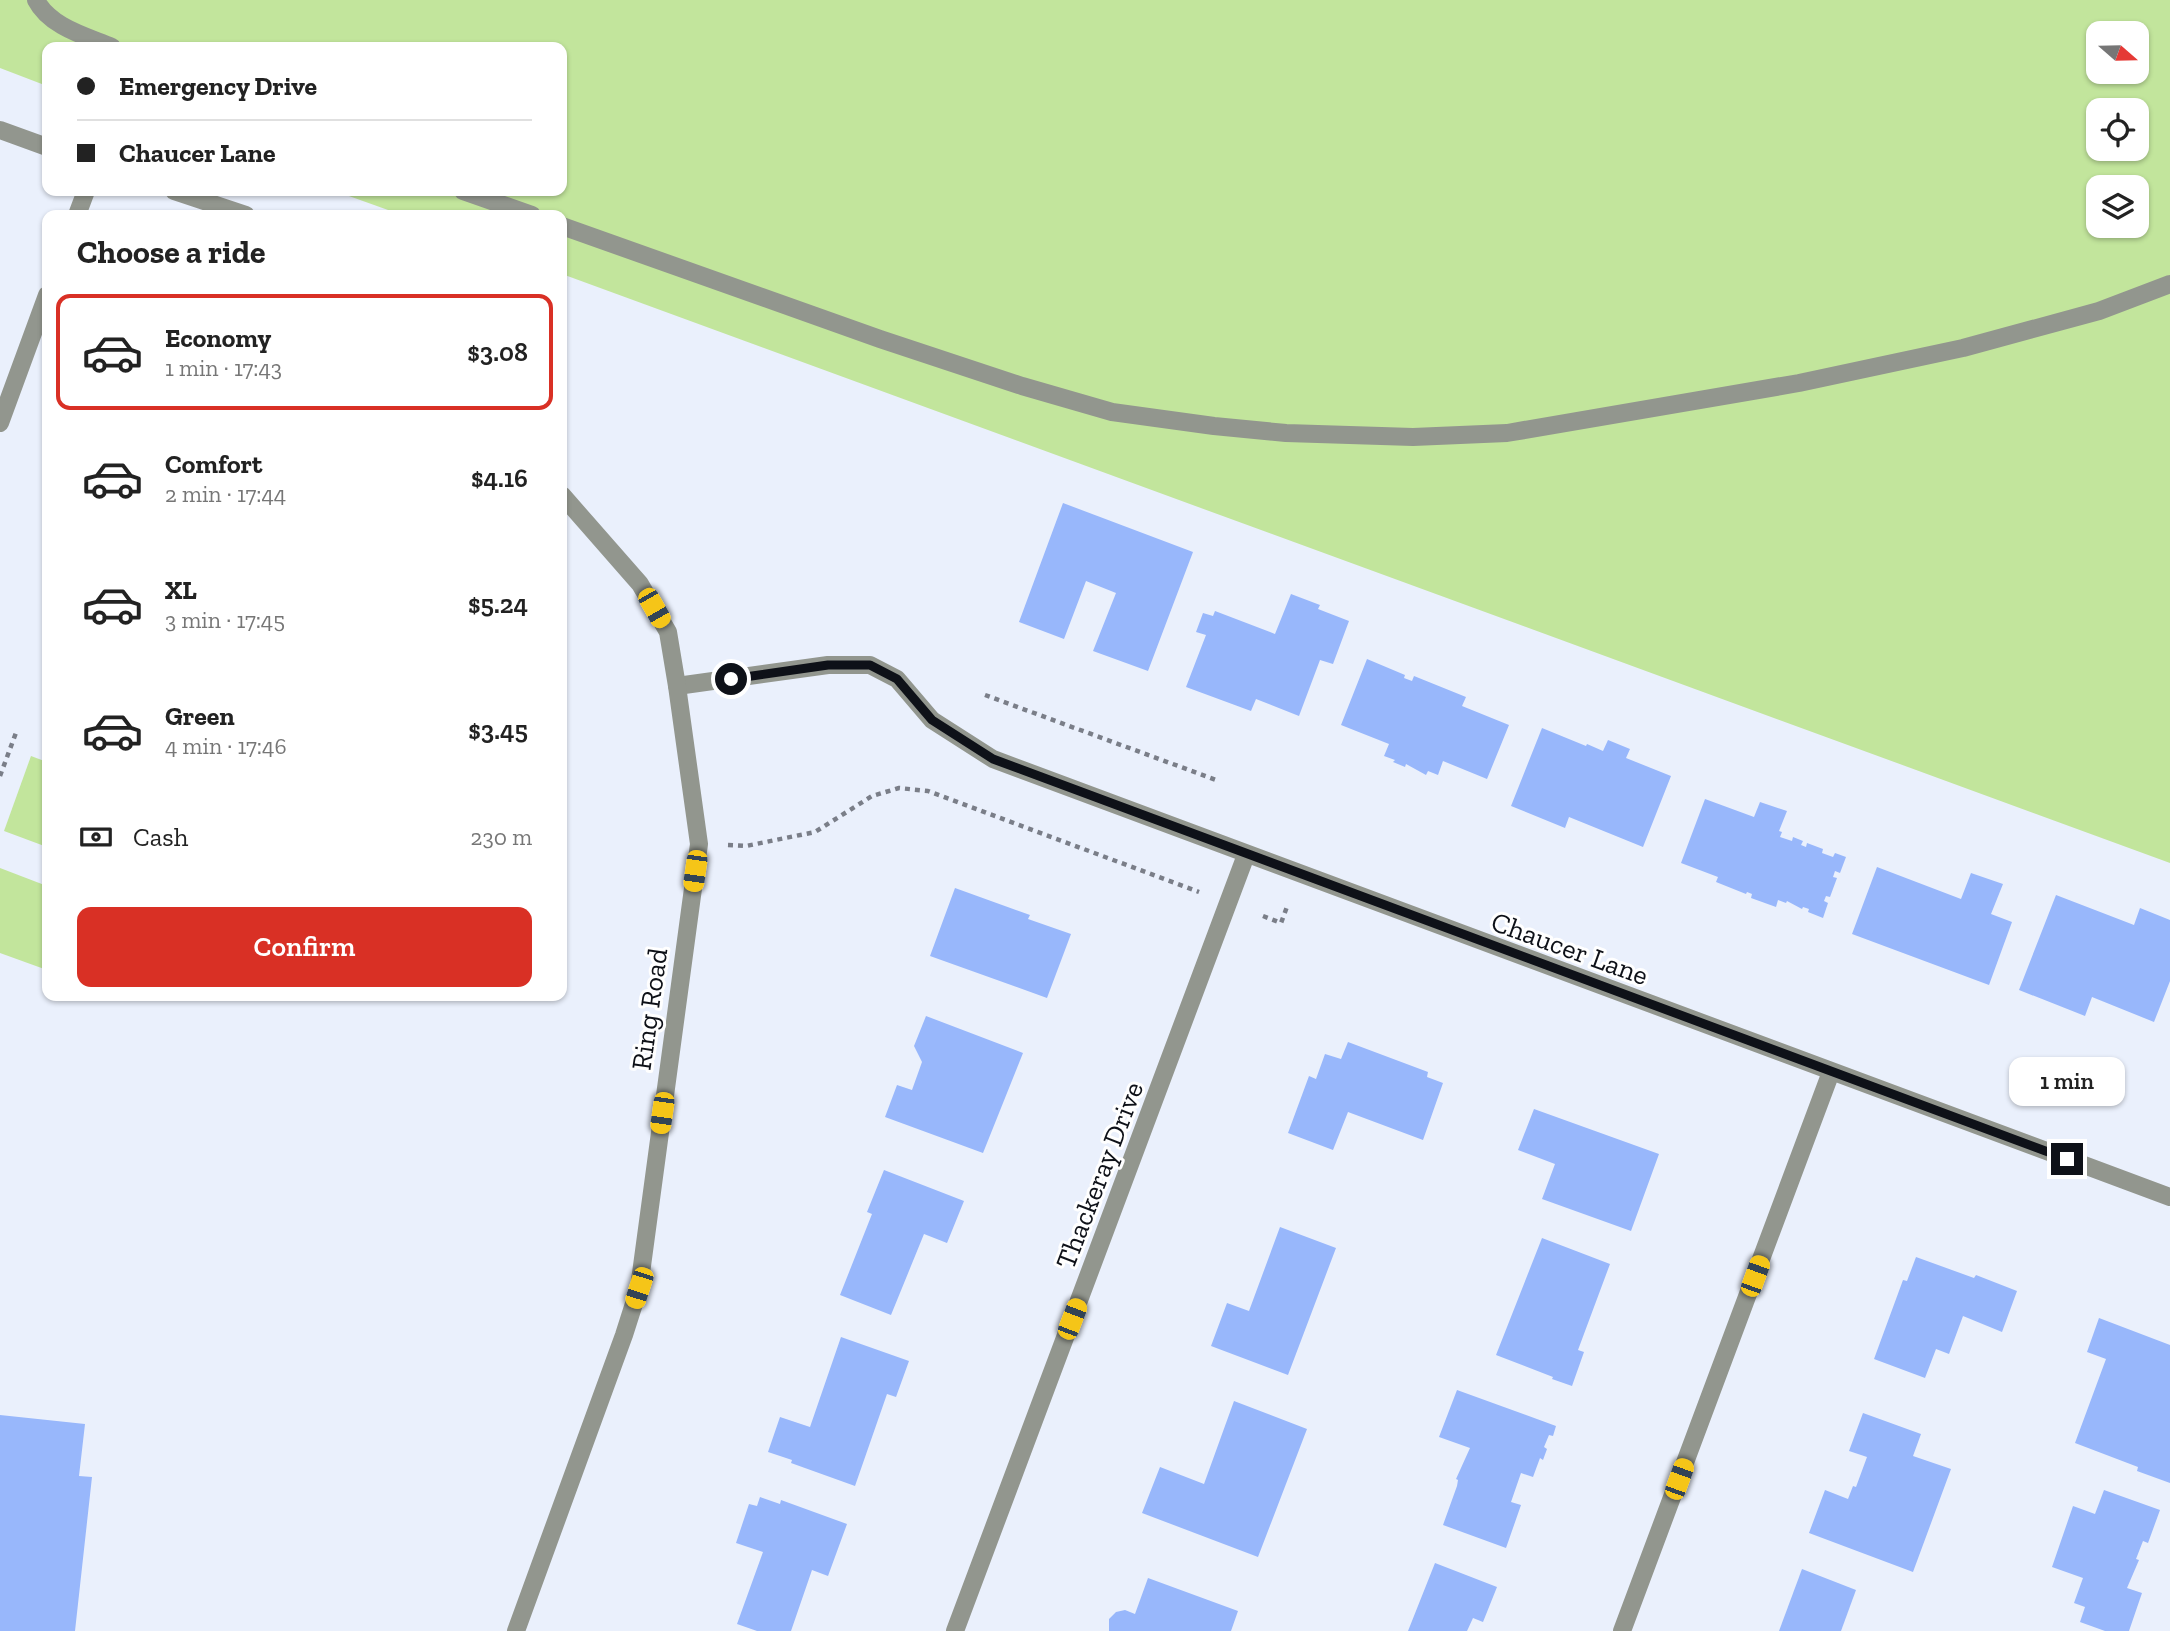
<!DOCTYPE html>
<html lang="en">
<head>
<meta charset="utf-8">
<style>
  :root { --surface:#fff; --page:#f2f2f2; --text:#222; --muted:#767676; --line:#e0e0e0; --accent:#d93025 }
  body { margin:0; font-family:"Zilla Slab",serif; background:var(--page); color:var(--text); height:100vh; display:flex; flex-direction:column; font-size:26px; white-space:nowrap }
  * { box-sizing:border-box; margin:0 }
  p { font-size:23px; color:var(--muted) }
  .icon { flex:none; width:38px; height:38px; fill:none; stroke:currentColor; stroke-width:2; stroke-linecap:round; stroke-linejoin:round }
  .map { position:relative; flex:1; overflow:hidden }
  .details { position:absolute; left:42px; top:210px; width:525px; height:791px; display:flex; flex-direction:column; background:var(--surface); border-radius:14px; box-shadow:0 2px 5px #0004 }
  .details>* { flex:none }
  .top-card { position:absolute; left:42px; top:42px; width:525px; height:154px; border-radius:14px; box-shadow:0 2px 5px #0004; display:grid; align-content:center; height:154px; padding:0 35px; background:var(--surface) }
  .needle { width:46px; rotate:110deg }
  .fabs { position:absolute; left:2086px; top:21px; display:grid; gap:14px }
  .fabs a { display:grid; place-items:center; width:63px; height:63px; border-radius:14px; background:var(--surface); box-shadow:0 2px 5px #0004; font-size:35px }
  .end { position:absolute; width:32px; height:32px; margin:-16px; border:9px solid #0e1118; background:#fff; box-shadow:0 0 0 4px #fff }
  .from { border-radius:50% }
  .bubble { position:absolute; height:49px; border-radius:14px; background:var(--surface); box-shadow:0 2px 5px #0004; font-size:23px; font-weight:600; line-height:49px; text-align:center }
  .car { position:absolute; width:21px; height:42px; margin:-21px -10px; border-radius:9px; box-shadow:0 0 5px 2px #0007; background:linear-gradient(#f5c518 24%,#345 0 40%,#f5c518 0 76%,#345 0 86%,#f5c518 0) }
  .top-card b { display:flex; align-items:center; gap:24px; height:66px; font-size:26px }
  .top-card b+b { border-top:2px solid var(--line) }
  .top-card i { width:18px; height:18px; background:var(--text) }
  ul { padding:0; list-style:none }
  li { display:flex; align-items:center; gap:21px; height:116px; margin:0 14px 10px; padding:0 21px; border:4px solid transparent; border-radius:14px }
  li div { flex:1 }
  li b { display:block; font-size:26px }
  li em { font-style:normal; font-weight:600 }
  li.active { border-color:var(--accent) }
  li>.icon { width:63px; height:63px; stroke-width:1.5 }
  h2 { padding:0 35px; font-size:32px; line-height:84px }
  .pay { display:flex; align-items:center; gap:18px; height:77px; padding:0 35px; font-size:26px }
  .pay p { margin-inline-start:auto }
  .cta { display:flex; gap:14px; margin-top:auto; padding:14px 35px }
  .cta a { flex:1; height:80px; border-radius:14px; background:var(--accent); color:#fff; font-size:28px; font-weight:600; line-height:80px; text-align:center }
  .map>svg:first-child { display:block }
  .green { fill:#c2e59c; fill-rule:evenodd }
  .building { fill:#98b7fb }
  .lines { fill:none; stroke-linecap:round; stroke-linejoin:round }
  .path { stroke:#7a7e88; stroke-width:4.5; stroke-dasharray:5 5; stroke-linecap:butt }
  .minor { stroke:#92968e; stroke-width:18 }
  .route { stroke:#0e1118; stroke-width:9 }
  .labels { text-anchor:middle; stroke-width:6; stroke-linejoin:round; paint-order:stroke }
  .street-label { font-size:28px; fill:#0e1118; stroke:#fff }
</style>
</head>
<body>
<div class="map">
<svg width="2170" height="1631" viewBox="0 0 2170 1631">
  <rect width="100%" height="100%" fill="#eaf0fc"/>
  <g class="green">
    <path d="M0,0H2170V863L562,274V215H402L335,191H562V47H47V86L0,68ZM2098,33H2137V72H2098ZM2098,110H2137V149H2098ZM2098,187H2137V226H2098Z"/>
    <polygon points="31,756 47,762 47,847 4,831"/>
    <polygon points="0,868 47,886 47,970 0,953"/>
  </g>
  <g class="building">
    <polygon points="1063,503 1193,552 1148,671 1093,651 1116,593 1086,581 1064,639 1019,622"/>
    <polygon points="1291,594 1320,605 1318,609 1349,621 1333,664 1320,660 1299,716 1256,699 1251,711 1186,687 1206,635 1196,632 1203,613 1213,616 1215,611 1275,634"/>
    <polygon points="1367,659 1405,675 1404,678 1412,681 1414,676 1466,697 1462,706 1509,725 1487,779 1443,761 1438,775 1428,771 1426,775 1406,764 1405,767 1393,762 1395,760 1384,756 1389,744 1341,725"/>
    <polygon points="1542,728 1586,746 1587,744 1603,751 1608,740 1630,749 1626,758 1671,776 1643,847 1569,817 1565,828 1511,806"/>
    <polygon points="1705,799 1754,817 1760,802 1787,811 1779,831 1782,832 1780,837 1792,841 1793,837 1803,841 1801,845 1806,847 1807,843 1823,849 1822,853 1833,857 1835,853 1846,857 1840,873 1835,871 1833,877 1837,878 1830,897 1826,896 1824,901 1828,903 1823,918 1808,912 1809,909 1803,907 1802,909 1787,901 1786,903 1778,900 1776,907 1751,898 1752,894 1747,892 1746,894 1716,882 1718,877 1681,863"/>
    <polygon points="1877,867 1961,899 1971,873 2003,884 1991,914 2012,922 1989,985 1852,934"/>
    <polygon points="955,888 1030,915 1028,919 1071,934 1047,998 930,956"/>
    <polygon points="2056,895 2134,925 2140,908 2170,920 2170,981 2154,1022 2092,997 2085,1016 2019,990"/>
    <polygon points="926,1016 1023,1053 983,1153 885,1117 897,1085 912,1090 922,1062 914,1046"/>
    <polygon points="1348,1042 1428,1072 1427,1077 1443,1083 1423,1140 1348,1112 1333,1150 1288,1133 1309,1076 1316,1079 1325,1054 1341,1059"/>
    <polygon points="1534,1109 1659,1154 1631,1231 1542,1199 1555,1164 1518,1150"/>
    <polygon points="884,1170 964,1201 947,1243 924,1234 891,1315 840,1295 872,1214 867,1212"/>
    <polygon points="1280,1227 1336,1248 1288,1375 1211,1346 1227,1303 1249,1311"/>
    <polygon points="1542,1238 1610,1264 1578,1350 1584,1352 1572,1386 1552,1379 1553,1377 1496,1355"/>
    <polygon points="1916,1257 1974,1278 1976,1275 2017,1291 2002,1332 1963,1316 1949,1354 1936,1349 1925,1378 1874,1359 1903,1280 1907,1281"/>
    <polygon points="2099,1318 2170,1345 2170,1483 2137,1471 2138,1467 2075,1443 2106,1359 2087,1352"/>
    <polygon points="841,1337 909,1361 896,1397 887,1394 855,1486 791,1463 792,1460 768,1452 780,1417 810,1427"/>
    <polygon points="1457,1390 1556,1426 1553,1436 1549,1435 1544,1447 1547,1449 1543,1460 1540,1458 1533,1477 1521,1473 1511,1502 1521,1505 1506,1548 1443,1525 1457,1486 1458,1480 1456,1479 1470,1448 1439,1437"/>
    <polygon points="1234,1401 1307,1429 1258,1557 1142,1513 1160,1467 1204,1484"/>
    <polygon points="1863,1413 1921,1434 1913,1456 1951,1469 1913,1572 1809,1533 1825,1490 1848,1499 1853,1486 1856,1487 1867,1457 1849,1451"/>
    <polygon points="0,1415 85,1424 79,1476 92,1477 75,1631 0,1631"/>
    <polygon points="2104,1490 2160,1510 2148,1543 2143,1541 2136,1559 2139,1560 2127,1588 2142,1593 2129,1631 2105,1631 2080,1622 2085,1607 2074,1603 2083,1578 2052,1567 2073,1506 2095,1514"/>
    <polygon points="760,1497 780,1504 781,1500 847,1524 828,1576 812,1570 791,1631 757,1631 737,1624 763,1552 736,1543 749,1504 757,1506"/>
    <polygon points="1435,1563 1497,1587 1483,1622 1473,1618 1467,1631 1408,1631"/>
    <polygon points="1802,1569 1856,1590 1841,1631 1779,1631"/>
    <polygon points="1148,1578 1238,1611 1231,1631 1109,1631 1109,1619 1116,1612 1125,1610 1135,1614"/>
  </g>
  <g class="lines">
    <g class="path">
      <polyline points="985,695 1219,781"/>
      <polyline points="0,776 17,730"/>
      <polyline points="728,845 746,846 815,832 872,796 899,788 928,791 1199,892"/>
      <polyline points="1263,916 1281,923 1288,904"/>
    </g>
    <g class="minor">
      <path d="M36,0C50,27 86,36 112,47"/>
      <polyline points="0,130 47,147"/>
      <polyline points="174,191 246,215"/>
      <polyline points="463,191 532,215"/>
      <polyline points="77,215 86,191"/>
      <polyline points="562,226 880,339 1022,386 1112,412 1214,426 1286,433 1413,437 1507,433 1799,383 1963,348 2099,311 2170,284"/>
      <polyline points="0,423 47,295"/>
      <polyline points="677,686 828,665 870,665 897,679 932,720 993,759 2170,1197"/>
      <polyline points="516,1631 624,1335 639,1288 699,844 677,686 668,632 640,584 562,495"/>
      <polyline points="955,1631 1246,855"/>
      <polyline points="1622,1631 1831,1072"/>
    </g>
  </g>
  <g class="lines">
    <polyline class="route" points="731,679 828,665 870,665 897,679 932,720 993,759 2067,1159"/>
  </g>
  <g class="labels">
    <g class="street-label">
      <text transform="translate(1570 948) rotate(20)" y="10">Chaucer Lane</text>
      <text transform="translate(649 1009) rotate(-82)" y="10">Ring Road</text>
      <text transform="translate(1099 1175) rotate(-69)" y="10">Thackeray Drive</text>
    </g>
  </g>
</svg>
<div class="fabs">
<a><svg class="needle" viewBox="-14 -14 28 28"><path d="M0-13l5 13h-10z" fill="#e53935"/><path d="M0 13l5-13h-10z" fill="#767676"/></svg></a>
<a><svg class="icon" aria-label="locate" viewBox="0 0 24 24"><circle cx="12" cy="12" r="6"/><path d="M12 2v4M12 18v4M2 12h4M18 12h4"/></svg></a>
<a><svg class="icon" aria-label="layers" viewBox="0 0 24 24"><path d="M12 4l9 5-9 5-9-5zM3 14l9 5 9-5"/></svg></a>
</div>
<i class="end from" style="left:731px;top:679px"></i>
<i class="end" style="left:2067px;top:1159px"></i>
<div class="bubble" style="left:2009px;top:1057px;width:116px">1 min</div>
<i class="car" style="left:654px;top:608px;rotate:150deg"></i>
<i class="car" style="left:695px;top:871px;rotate:188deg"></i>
<i class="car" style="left:662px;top:1113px;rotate:188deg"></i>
<i class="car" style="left:1755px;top:1276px;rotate:20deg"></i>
<i class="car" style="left:639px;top:1288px;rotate:198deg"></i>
<i class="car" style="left:1072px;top:1319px;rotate:21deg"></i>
<i class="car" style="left:1679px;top:1479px;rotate:20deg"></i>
<div class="top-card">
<b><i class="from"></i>Emergency Drive</b>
<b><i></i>Chaucer Lane</b>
</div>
<section class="details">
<h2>Choose a ride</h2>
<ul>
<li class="active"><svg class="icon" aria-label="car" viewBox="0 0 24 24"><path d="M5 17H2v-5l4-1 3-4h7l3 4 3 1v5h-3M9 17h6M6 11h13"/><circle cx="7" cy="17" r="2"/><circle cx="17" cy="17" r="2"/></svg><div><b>Economy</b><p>1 min · 17:43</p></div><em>$3.08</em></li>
<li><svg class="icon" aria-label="car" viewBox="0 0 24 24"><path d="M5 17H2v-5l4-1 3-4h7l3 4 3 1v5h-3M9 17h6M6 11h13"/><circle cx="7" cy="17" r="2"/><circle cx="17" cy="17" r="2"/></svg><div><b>Comfort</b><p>2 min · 17:44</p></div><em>$4.16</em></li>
<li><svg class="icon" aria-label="car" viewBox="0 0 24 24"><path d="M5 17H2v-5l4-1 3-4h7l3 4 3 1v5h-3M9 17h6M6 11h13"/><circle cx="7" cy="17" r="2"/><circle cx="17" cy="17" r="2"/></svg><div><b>XL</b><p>3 min · 17:45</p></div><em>$5.24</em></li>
<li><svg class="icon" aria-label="car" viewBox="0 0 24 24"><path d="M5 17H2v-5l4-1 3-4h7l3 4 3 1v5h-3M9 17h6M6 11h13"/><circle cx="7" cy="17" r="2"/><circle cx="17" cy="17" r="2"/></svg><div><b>Green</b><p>4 min · 17:46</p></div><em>$3.45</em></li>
</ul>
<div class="pay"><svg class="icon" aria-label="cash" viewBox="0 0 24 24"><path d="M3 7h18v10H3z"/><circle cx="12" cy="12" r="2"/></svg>Cash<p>230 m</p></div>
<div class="cta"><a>Confirm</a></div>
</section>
</div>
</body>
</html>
